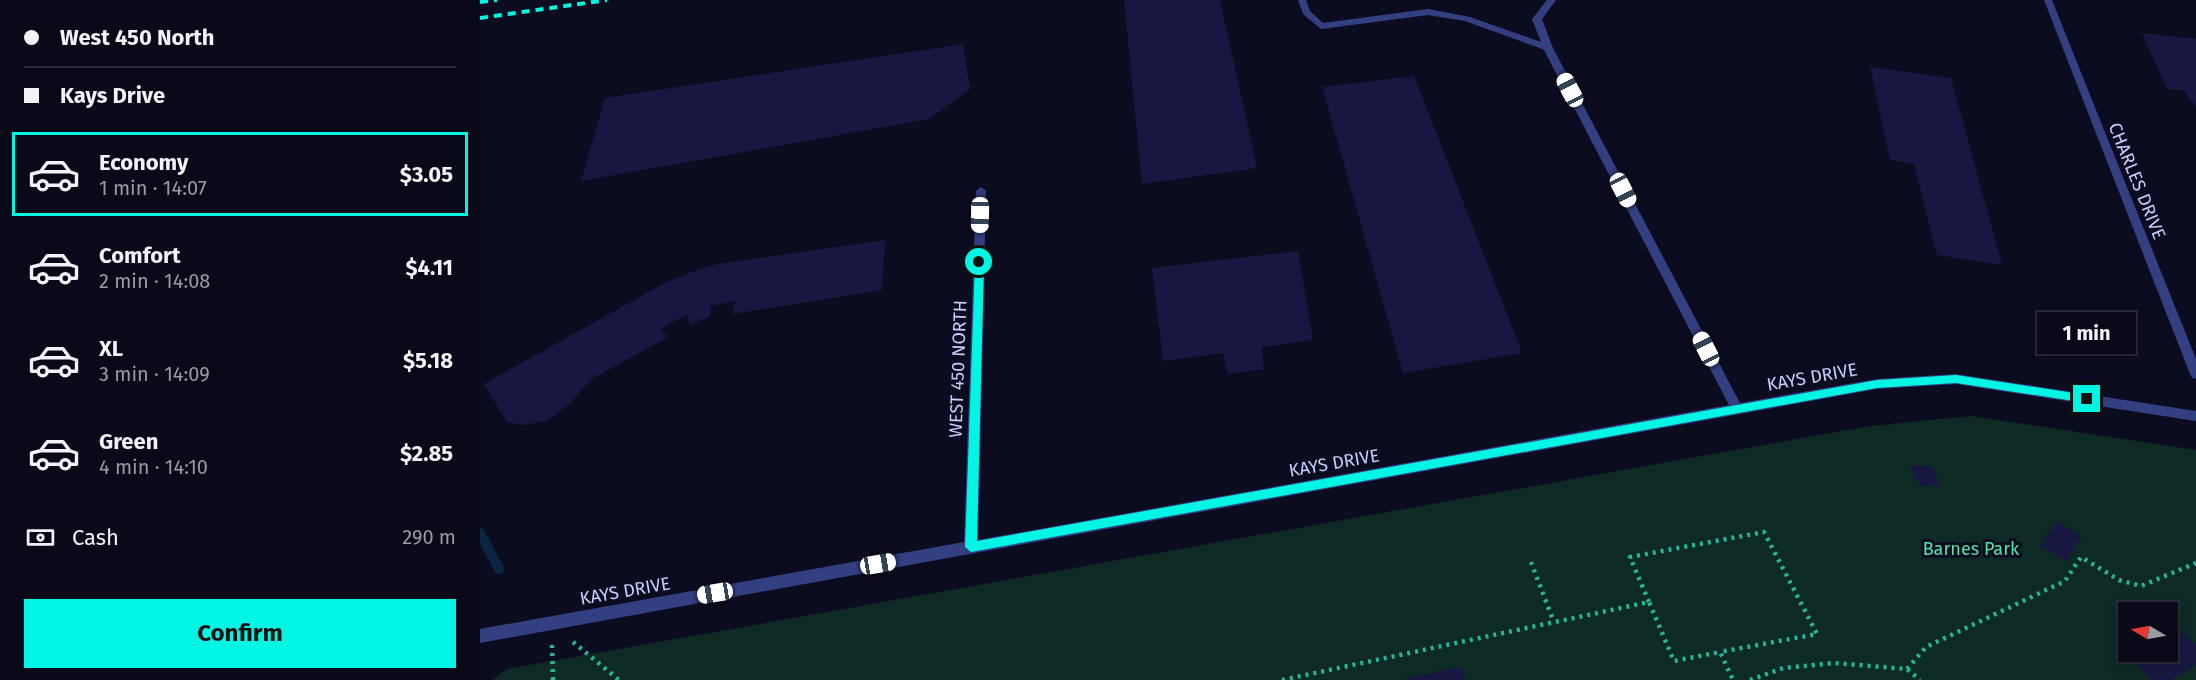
<!DOCTYPE html>
<html lang="en">
<head>
<meta charset="utf-8">
<style>
  :root { --surface:#090918; --page:#121221; --text:#f1f3f6; --muted:#999aa2; --line:#292a37; --accent:#00f5e3 }
  body { margin:0; font-family:"Fira Sans",sans-serif; background:var(--page); color:var(--text); height:100vh; display:flex; flex-direction:column; font-size:22px; white-space:nowrap }
  * { box-sizing:border-box; margin:0 }
  p { font-size:20px; color:var(--muted) }
  .icon { flex:none; width:33px; height:33px; fill:none; stroke:currentColor; stroke-width:2; stroke-linecap:round; stroke-linejoin:round }
  .map { position:relative; flex:1; overflow:hidden }
  .drawer { display:flex; flex-direction:column; background:var(--surface); width:480px }
  .drawer>* { flex:none }
  .top-card { display:grid; align-content:center; height:132px; padding:0 24px; background:var(--surface) }
  .needle { width:39px; rotate:280deg }
  .tools { position:absolute; left:1638px; top:602px; display:grid; gap:12px }
  .tools a { display:grid; place-items:center; width:60px; height:60px; border-radius:0px; background:var(--surface); box-shadow:0 3px 9px #0003,0 0 0 2px var(--line); font-size:30px }
  .end { position:absolute; width:27px; height:27px; margin:-14px; border:8px solid #00f5e3; background:#111; box-shadow:0 0 0 3px #111 }
  .from { border-radius:50% }
  .bubble { position:absolute; height:42px; border-radius:0px; background:var(--surface); box-shadow:0 3px 9px #0003,0 0 0 2px var(--line); font-size:20px; font-weight:700; line-height:42px; text-align:center }
  .car { position:absolute; width:18px; height:36px; margin:-18px -9px; border-radius:8px; box-shadow:0 0 4px 2px #0007; background:linear-gradient(#fff 24%,#345 0 40%,#fff 0 76%,#345 0 86%,#fff 0) }
  .top-card b { display:flex; align-items:center; gap:21px; height:57px; font-size:22px }
  .top-card b+b { border-top:2px solid var(--line) }
  .top-card i { width:15px; height:15px; background:var(--text) }
  ul { padding:0; list-style:none }
  li { display:flex; align-items:center; gap:18px; height:84px; margin:0 12px 9px; padding:0 12px; border:3px solid transparent; border-radius:0px }
  li div { flex:1 }
  li b { display:block; font-size:22px }
  li em { font-style:normal; font-weight:700 }
  li.current { border-color:var(--accent) }
  li>.icon { width:54px; height:54px; stroke-width:1.5 }
  .pay { display:flex; align-items:center; gap:15px; height:66px; padding:0 24px; font-size:22px }
  .pay p { margin-inline-start:auto }
  .cta { display:flex; gap:12px; margin-top:auto; padding:12px 24px }
  .cta a { flex:1; height:69px; border-radius:0px; background:var(--accent); color:#111; font-size:24px; font-weight:700; line-height:69px; text-align:center }
  main { display:flex; flex:1; min-height:0 }
  .map>svg:first-child { display:block }
  .green { fill:#0e2a24; fill-rule:evenodd }
  .lines { fill:none; stroke-linecap:round; stroke-linejoin:round }
  .stream { stroke:#092742; stroke-width:10 }
  .building { fill:#181742 }
  .path { stroke:#28b594; stroke-width:4.5; stroke-dasharray:3 5; stroke-linecap:butt }
  .service { fill:#343f81; fill-rule:evenodd }
  .minor { fill:#343f81; fill-rule:evenodd }
  .rail { stroke:#00f5e3; stroke-width:4; stroke-dasharray:8 6; stroke-linecap:butt }
  .route { fill:#00f5e3 }
  .labels { text-anchor:middle; stroke-width:6; stroke-linejoin:round; paint-order:stroke }
  .street-label { font-size:18px; fill:#cacdff; stroke:#0c0c20 }
  .park-label { font-size:18px; fill:#52e4a6; stroke:#0c0c20 }
</style>
</head>
<body>
<main>
<section class="drawer">
<div class="top-card">
<b><i class="from"></i>West 450 North</b>
<b><i></i>Kays Drive</b>
</div>
<ul>
<li class="current"><svg class="icon" aria-label="car" viewBox="0 0 24 24"><path d="M5 17H2v-5l4-1 3-4h7l3 4 3 1v5h-3M9 17h6M6 11h13"/><circle cx="7" cy="17" r="2"/><circle cx="17" cy="17" r="2"/></svg><div><b>Economy</b><p>1 min · 14:07</p></div><em>$3.05</em></li>
<li><svg class="icon" aria-label="car" viewBox="0 0 24 24"><path d="M5 17H2v-5l4-1 3-4h7l3 4 3 1v5h-3M9 17h6M6 11h13"/><circle cx="7" cy="17" r="2"/><circle cx="17" cy="17" r="2"/></svg><div><b>Comfort</b><p>2 min · 14:08</p></div><em>$4.11</em></li>
<li><svg class="icon" aria-label="car" viewBox="0 0 24 24"><path d="M5 17H2v-5l4-1 3-4h7l3 4 3 1v5h-3M9 17h6M6 11h13"/><circle cx="7" cy="17" r="2"/><circle cx="17" cy="17" r="2"/></svg><div><b>XL</b><p>3 min · 14:09</p></div><em>$5.18</em></li>
<li><svg class="icon" aria-label="car" viewBox="0 0 24 24"><path d="M5 17H2v-5l4-1 3-4h7l3 4 3 1v5h-3M9 17h6M6 11h13"/><circle cx="7" cy="17" r="2"/><circle cx="17" cy="17" r="2"/></svg><div><b>Green</b><p>4 min · 14:10</p></div><em>$2.85</em></li>
</ul>
<div class="pay"><svg class="icon" aria-label="cash" viewBox="0 0 24 24"><path d="M3 7h18v10H3z"/><circle cx="12" cy="12" r="2"/></svg>Cash<p>290 m</p></div>
<div class="cta"><a>Confirm</a></div>
</section>
<div class="map">
<svg width="1716" height="680" viewBox="0 0 1716 680">
  <rect width="100%" height="100%" fill="#0c0c20"/>
  <path class="green" d="M1491,416L1716,450V680H12L27,669L1390,426ZM1648,612H1688V651H1648Z"/>
  <g class="lines">
    <polyline class="stream" points="0,533 19,569"/>
  </g>
  <g class="building">
    <polygon points="644,0 740,0 777,168 662,184"/>
    <polygon points="1662,33 1716,39 1716,107 1703,90 1687,89"/>
    <polygon points="483,44 490,89 449,119 101,181 125,98"/>
    <polygon points="1390,67 1471,78 1522,265 1457,255 1434,164 1410,160"/>
    <polygon points="934,76 1042,353 923,373 842,87"/>
    <polygon points="405,240 402,290 252,314 255,301 231,306 230,316 210,325 207,314 181,329 188,337 112,379 87,406 68,420 45,425 27,422 4,384 187,282 214,271 238,264"/>
    <polygon points="818,251 833,340 782,347 784,369 748,374 743,353 683,361 672,268"/>
    <polygon points="1430,466 1451,466 1460,485 1440,486"/>
    <polygon points="1577,521 1601,536 1587,561 1560,546"/>
    <polygon points="1694,624 1716,645 1716,664 1692,680 1671,680 1646,654 1651,651 1688,651 1688,628"/>
    <polygon points="981,667 985,680 925,680 925,679"/>
  </g>
  <g class="lines">
    <g class="path">
      <polyline points="1051,562 1073,620"/>
      <polyline points="1169,602 1150,557 1284,532 1337,634 1240,652"/>
      <polyline points="93,642 139,680"/>
      <polyline points="72,645 73,680"/>
      <polyline points="1427,669 1446,647 1585,581 1601,557 1639,580 1661,586 1716,563"/>
      <polyline points="802,680 1169,602 1194,661 1240,652 1253,680"/>
      <polyline points="1270,680 1303,668 1354,663 1427,669 1440,680"/>
    </g>
    <polygon class="service" points="818,0 826,0 830,11 843,23 948,9 990,17 1061,42 1052,19 1067,0 1076,0 1062,19 1073,48 1068,51 1065,50 985,21 948,15 841,29 823,14"/>
    <g class="minor">
      <polygon points="1564,0 1572,0 1716,359 1716,379 1712,378 1710,374"/>
      <polygon points="1068,45 1073,48 1260,403 1397,379 1476,374 1716,411 1716,421 1476,384 1397,389 0,643 0,629 484,542 496,191 501,187 506,191 498,540 1249,405 1063,48"/>
    </g>
    <g class="rail">
      <polyline points="0,2 17,0"/>
      <polyline points="0,18 127,0"/>
    </g>
  </g>
  <polygon class="route" points="499,259 504,262 497,541 1397,380 1476,375 1607,395 1612,399 1607,403 1476,383 1397,388 491,552 485,547 495,262"/>
  <g class="labels">
    <g class="street-label">
      <text transform="translate(1657 181) rotate(68)" y="6">CHARLES DRIVE</text>
      <text transform="translate(478 369) rotate(-88)" y="6">WEST 450 NORTH</text>
      <text transform="translate(1332 377) rotate(-10)" y="6">KAYS DRIVE</text>
      <text transform="translate(854 463) rotate(-10)" y="6">KAYS DRIVE</text>
      <text transform="translate(145 591) rotate(-10)" y="6">KAYS DRIVE</text>
    </g>
    <g class="park-label">
      <text x="1491" y="555">Barnes Park</text>
    </g>
  </g>
</svg>
<div class="tools">
<a><svg class="needle" viewBox="-14 -14 28 28"><path d="M0-13l5 13h-10z" fill="#e53935"/><path d="M0 13l5-13h-10z" fill="#999aa2"/></svg></a>
</div>
<i class="end from" style="left:499px;top:262px"></i>
<i class="end" style="left:1607px;top:399px"></i>
<div class="bubble" style="left:1557px;top:312px;width:99px">1 min</div>
<i class="car" style="left:1090px;top:90px;rotate:332deg"></i>
<i class="car" style="left:1143px;top:190px;rotate:153deg"></i>
<i class="car" style="left:500px;top:215px;rotate:181deg"></i>
<i class="car" style="left:1226px;top:349px;rotate:333deg"></i>
<i class="car" style="left:398px;top:564px;rotate:80deg"></i>
<i class="car" style="left:235px;top:593px;rotate:260deg"></i>
</div>
</main>
</body>
</html>
